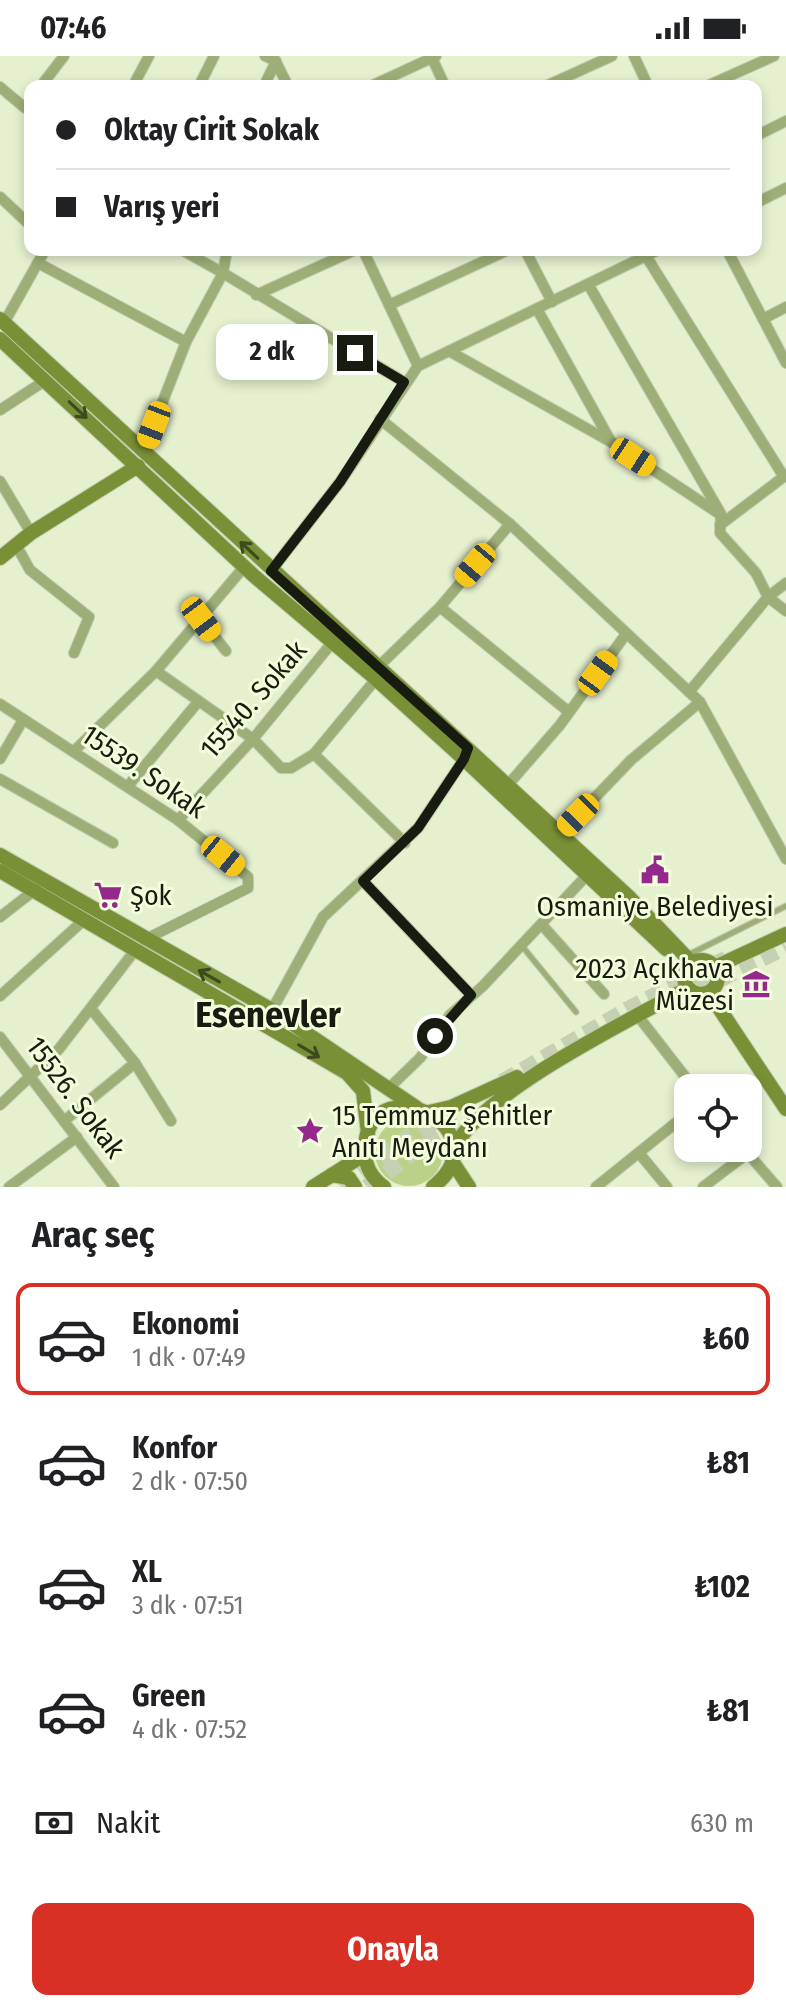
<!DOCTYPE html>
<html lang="tr">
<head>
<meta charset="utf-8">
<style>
  :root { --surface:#fff; --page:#f2f2f2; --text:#202124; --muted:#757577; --line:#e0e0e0; --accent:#d93025 }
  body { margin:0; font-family:"Fira Sans Condensed",sans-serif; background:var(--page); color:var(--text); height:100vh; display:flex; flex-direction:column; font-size:30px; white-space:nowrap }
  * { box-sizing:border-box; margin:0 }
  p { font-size:26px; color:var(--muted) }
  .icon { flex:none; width:44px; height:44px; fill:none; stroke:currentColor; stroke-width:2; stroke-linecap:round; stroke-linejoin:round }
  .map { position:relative; height:1131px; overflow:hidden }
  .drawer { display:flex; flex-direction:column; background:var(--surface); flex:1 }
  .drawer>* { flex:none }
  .hud { position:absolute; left:24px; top:24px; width:738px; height:176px; border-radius:16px; box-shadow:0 4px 12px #0003; display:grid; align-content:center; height:176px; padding:0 32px; background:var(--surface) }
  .tools { position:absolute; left:674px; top:1018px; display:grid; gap:16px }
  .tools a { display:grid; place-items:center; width:88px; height:88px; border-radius:16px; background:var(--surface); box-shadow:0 4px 12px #0003; font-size:40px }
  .end { position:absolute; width:36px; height:36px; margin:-18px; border:10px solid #181c10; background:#fff; box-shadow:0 0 0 4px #fff }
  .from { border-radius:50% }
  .bubble { position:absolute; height:56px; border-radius:16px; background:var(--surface); box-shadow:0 4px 12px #0003; font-size:26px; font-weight:700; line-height:56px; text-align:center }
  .car { position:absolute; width:24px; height:48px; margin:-24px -12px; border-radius:10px; box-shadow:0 0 6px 2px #0007; background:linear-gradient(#f5c518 24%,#345 0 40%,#f5c518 0 76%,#345 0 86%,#f5c518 0) }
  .hud b { display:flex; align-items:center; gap:28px; height:76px; font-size:30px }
  .hud b+b { border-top:2px solid var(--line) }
  .hud i { width:20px; height:20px; background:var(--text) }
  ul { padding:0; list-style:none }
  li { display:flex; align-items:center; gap:24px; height:112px; margin:0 16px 12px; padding:0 16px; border:4px solid transparent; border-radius:16px }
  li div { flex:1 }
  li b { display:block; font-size:30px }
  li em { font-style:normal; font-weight:700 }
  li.active { border-color:var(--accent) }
  li>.icon { width:72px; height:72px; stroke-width:1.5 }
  h2 { padding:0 32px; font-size:36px; line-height:96px }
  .pay { display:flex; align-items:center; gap:20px; height:88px; padding:0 32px; font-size:30px }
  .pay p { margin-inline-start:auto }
  .cta { display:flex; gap:16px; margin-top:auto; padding:16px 32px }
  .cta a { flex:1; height:92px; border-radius:16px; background:var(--accent); color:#fff; font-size:32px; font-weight:700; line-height:92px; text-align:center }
  .status { display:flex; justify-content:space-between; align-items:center; height:56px; padding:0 40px; background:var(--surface); direction:ltr }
  .status svg { height:22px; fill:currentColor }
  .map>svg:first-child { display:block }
  .green { fill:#bbd188 }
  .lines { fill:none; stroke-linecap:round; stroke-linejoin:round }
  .primary-tunnel { stroke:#c6d0b2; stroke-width:16; stroke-dasharray:16 8; stroke-linecap:butt }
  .lane-casing { stroke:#c0caad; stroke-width:7 }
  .street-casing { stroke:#c0caad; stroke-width:12 }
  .secondary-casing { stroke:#c0caad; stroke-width:16 }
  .lane { stroke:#9dae77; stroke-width:5 }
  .street { stroke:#9dae77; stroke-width:10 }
  .secondary { stroke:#799036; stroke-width:14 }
  .oneway { stroke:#3f4a1f }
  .route { stroke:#181c10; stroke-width:10 }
  .labels { text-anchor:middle; stroke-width:6; stroke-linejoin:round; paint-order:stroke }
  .street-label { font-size:28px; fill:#181c10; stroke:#f2fddc }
  .poi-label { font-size:28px; fill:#181c10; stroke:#f2fddc; text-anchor:start }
  .district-label { font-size:36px; font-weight:bold; fill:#181c10; stroke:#f2fddc }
</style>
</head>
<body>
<div class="status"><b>07:46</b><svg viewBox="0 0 49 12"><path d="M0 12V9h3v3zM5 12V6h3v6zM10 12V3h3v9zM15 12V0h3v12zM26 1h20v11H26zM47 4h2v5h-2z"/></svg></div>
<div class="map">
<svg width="786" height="1131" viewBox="0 0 786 1131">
  <rect width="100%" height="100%" fill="#e5f0cf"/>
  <circle class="green" cx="409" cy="1096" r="34"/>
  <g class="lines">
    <g class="primary-tunnel">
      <polyline points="676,945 786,891"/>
      <polyline points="502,1026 628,953 727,902"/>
      <polyline points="341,1131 411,1079 447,1058"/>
      <polyline points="367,1131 420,1092 483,1056"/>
    </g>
    <defs>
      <g id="lane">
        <polyline points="522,890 576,956"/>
        <polyline points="686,900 786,850"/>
      </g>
      <g id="street">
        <polyline points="431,0 445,30"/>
        <polyline points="634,0 648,30"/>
        <polyline points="274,2 288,30"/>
        <polyline points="41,30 64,0"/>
        <polyline points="133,30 149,0"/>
        <polyline points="199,30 214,0"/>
        <polyline points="264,30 276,5 265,0"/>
        <polyline points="371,30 436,0"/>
        <polyline points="546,30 612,0"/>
        <polyline points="707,30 774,0"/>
        <polyline points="0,31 25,52 30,45"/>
        <polyline points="756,80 786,65"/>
        <polyline points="0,141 30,169"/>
        <polyline points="756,147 786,132"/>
        <polyline points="227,194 223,217 404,326"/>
        <polyline points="363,194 418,310"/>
        <polyline points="525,194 552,246"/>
        <polyline points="727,194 786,307"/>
        <polyline points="646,200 784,421"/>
        <polyline points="38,207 186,286"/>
        <polyline points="588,228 721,458 720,477 756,517 768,541 786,555"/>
        <polyline points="256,239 355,194"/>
        <polyline points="389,249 508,194"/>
        <polyline points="537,253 610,384"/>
        <polyline points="763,263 786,251"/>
        <polyline points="4,267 45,194"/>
        <polyline points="449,295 611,386 718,457"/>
        <polyline points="0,354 46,324"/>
        <polyline points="380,363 510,468 700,646 786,803"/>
        <polyline points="143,396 186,286 223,217 182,194"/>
        <polyline points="0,425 31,477"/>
        <polyline points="720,469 786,419"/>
        <polyline points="16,489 30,514 89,561 74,597"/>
        <polyline points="271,515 340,426 418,310 658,194"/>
        <polyline points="440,551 569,656"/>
        <polyline points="201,563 226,595"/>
        <polyline points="378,611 440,551 510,468"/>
        <polyline points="156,615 253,683 281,712 291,712 314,698 405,787"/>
        <polyline points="689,636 768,541 786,527"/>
        <polyline points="0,648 178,764 248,821 248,832 144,884"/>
        <polyline points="74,695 156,615 244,511"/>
        <polyline points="314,698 376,623"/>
        <polyline points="0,703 23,664"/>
        <polyline points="0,723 113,787"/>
        <polyline points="128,730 198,646"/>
        <polyline points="507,730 560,669 626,578"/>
        <polyline points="178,764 253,683 331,588"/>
        <polyline points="560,778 631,704 700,646"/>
        <polyline points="363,825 471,939"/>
        <polyline points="0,861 36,833"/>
        <polyline points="542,869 604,938"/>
        <polyline points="0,940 85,863"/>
        <polyline points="92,954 135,1007 171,1065"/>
        <polyline points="272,954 323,861 418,772 464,703"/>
        <polyline points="638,960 694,1032"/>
        <polyline points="0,981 114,1131"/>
        <polyline points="390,1031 420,1002 450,959 483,930 588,818"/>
        <polyline points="0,1049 59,993 136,893"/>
        <polyline points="64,1065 135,1007"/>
        <polyline points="745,1094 777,1131"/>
        <polyline points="639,1097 667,1131"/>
        <polyline points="9,1131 77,1081"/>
        <polyline points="596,1131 688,1057"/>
        <polyline points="703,1131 748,1097"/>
      </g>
      <g id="secondary">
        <polyline points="0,263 630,842 692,907"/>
        <polyline points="0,283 253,519 376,623 464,703 666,893"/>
        <polyline points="0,502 31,477 138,410"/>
        <polyline points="0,799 272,954 417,1052"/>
        <polyline points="0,815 347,1017 363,1035 368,1077"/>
        <circle cx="701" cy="921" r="17"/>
        <polyline points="715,911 786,878"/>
        <polyline points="709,937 786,1053"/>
        <polyline points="429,1056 451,1051 517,1021"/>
        <path d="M452,1094C484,1035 626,966 688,932"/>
        <polyline points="452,1105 469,1131"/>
        <polyline points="332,1119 349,1122 355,1131"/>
        <polyline points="313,1131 365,1098"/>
        <path d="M384,1131C370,1121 363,1106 365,1088C375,1008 504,1074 433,1131"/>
      </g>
    </defs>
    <use href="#lane" class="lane-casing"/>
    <use href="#street" class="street-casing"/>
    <use href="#secondary" class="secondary-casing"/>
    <use href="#lane" class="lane"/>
    <use href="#street" class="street"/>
    <use href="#secondary" class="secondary"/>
  </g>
  <defs><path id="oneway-shaft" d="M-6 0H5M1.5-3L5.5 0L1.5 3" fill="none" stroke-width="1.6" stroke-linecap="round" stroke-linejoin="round" transform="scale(2)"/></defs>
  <g class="oneway">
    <use href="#oneway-shaft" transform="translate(78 354) rotate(43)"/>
    <use href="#oneway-shaft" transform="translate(249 494) rotate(-137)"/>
    <use href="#oneway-shaft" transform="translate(209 920) rotate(-151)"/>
    <use href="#oneway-shaft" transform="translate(309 995) rotate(31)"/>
  </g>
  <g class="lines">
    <polyline class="route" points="355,297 404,326 340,426 271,515 468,692 464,703 418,772 363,825 471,939 435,980"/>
  </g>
  <defs>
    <symbol id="civic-bare" viewBox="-9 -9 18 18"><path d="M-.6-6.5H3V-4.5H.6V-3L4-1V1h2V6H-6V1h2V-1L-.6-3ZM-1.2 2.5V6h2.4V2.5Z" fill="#95298b" stroke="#f2fddc" stroke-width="2.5" paint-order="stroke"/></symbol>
    <symbol id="supermarket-bare" viewBox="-9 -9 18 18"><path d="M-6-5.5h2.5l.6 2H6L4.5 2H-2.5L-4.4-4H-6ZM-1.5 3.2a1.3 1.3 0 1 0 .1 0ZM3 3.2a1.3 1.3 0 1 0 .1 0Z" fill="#95298b" stroke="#f2fddc" stroke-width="2.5" paint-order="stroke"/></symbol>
    <symbol id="museum-bare" viewBox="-9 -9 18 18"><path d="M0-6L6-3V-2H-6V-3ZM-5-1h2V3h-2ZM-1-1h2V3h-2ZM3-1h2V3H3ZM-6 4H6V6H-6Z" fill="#95298b" stroke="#f2fddc" stroke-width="2.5" paint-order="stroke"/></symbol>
    <symbol id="sight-bare" viewBox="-9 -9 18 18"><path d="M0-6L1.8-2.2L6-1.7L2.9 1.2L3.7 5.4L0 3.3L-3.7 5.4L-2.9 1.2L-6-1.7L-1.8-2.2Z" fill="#95298b" stroke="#f2fddc" stroke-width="2.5" paint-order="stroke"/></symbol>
  </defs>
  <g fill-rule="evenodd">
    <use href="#civic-bare" x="635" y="794" width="40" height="40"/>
    <use href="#supermarket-bare" x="88" y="819" width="40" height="40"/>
    <use href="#museum-bare" x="736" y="908" width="40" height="40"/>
    <use href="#sight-bare" x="290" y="1055" width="40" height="40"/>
  </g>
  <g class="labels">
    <g class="street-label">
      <text transform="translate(253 643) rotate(-49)" y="10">15540. Sokak</text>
      <text transform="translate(144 715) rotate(34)" y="10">15539. Sokak</text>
      <text transform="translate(76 1041) rotate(53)" y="10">15526. Sokak</text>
    </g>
    <g class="poi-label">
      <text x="130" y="849">Şok</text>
      <text x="655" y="860" text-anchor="middle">Osmaniye Belediyesi</text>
      <text x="734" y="922" text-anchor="end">2023 Açıkhava<tspan x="734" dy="32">Müzesi</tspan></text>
      <text x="332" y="1069">15 Temmuz Şehitler<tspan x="332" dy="32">Anıtı Meydanı</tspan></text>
    </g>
    <g class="district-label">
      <text x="268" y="971">Esenevler</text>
    </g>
  </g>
</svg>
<div class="tools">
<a><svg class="icon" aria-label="locate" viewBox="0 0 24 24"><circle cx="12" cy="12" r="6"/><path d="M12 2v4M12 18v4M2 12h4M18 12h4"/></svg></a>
</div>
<i class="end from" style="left:435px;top:980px"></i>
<i class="end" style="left:355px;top:297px"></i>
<div class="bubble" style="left:216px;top:268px;width:112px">2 dk</div>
<i class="car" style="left:154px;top:369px;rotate:201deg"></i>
<i class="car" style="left:633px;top:401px;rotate:123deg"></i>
<i class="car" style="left:475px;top:509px;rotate:220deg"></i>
<i class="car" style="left:201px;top:563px;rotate:143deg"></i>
<i class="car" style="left:598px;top:617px;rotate:36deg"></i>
<i class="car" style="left:578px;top:759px;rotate:224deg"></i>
<i class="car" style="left:223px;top:800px;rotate:129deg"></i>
<div class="hud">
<b><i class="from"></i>Oktay Cirit Sokak</b>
<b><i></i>Varış yeri</b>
</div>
</div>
<section class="drawer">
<h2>Araç seç</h2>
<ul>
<li class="active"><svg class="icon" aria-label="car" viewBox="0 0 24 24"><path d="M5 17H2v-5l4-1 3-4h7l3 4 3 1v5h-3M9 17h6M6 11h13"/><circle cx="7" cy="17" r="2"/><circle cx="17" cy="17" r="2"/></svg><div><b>Ekonomi</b><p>1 dk · 07:49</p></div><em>₺60</em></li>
<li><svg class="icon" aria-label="car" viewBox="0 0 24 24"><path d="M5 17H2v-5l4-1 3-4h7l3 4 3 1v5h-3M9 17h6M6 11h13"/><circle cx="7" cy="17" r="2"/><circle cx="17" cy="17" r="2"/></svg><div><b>Konfor</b><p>2 dk · 07:50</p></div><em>₺81</em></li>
<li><svg class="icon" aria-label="car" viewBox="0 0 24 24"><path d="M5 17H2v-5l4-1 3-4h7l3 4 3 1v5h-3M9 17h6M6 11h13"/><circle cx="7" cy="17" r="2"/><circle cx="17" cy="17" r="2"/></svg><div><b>XL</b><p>3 dk · 07:51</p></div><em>₺102</em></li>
<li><svg class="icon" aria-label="car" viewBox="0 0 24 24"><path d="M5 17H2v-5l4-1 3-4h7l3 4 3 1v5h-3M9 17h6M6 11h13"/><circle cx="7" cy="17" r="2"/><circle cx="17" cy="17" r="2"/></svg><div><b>Green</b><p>4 dk · 07:52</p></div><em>₺81</em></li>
</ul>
<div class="pay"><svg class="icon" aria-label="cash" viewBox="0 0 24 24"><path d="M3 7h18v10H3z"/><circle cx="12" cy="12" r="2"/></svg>Nakit<p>630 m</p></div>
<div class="cta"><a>Onayla</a></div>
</section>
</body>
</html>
